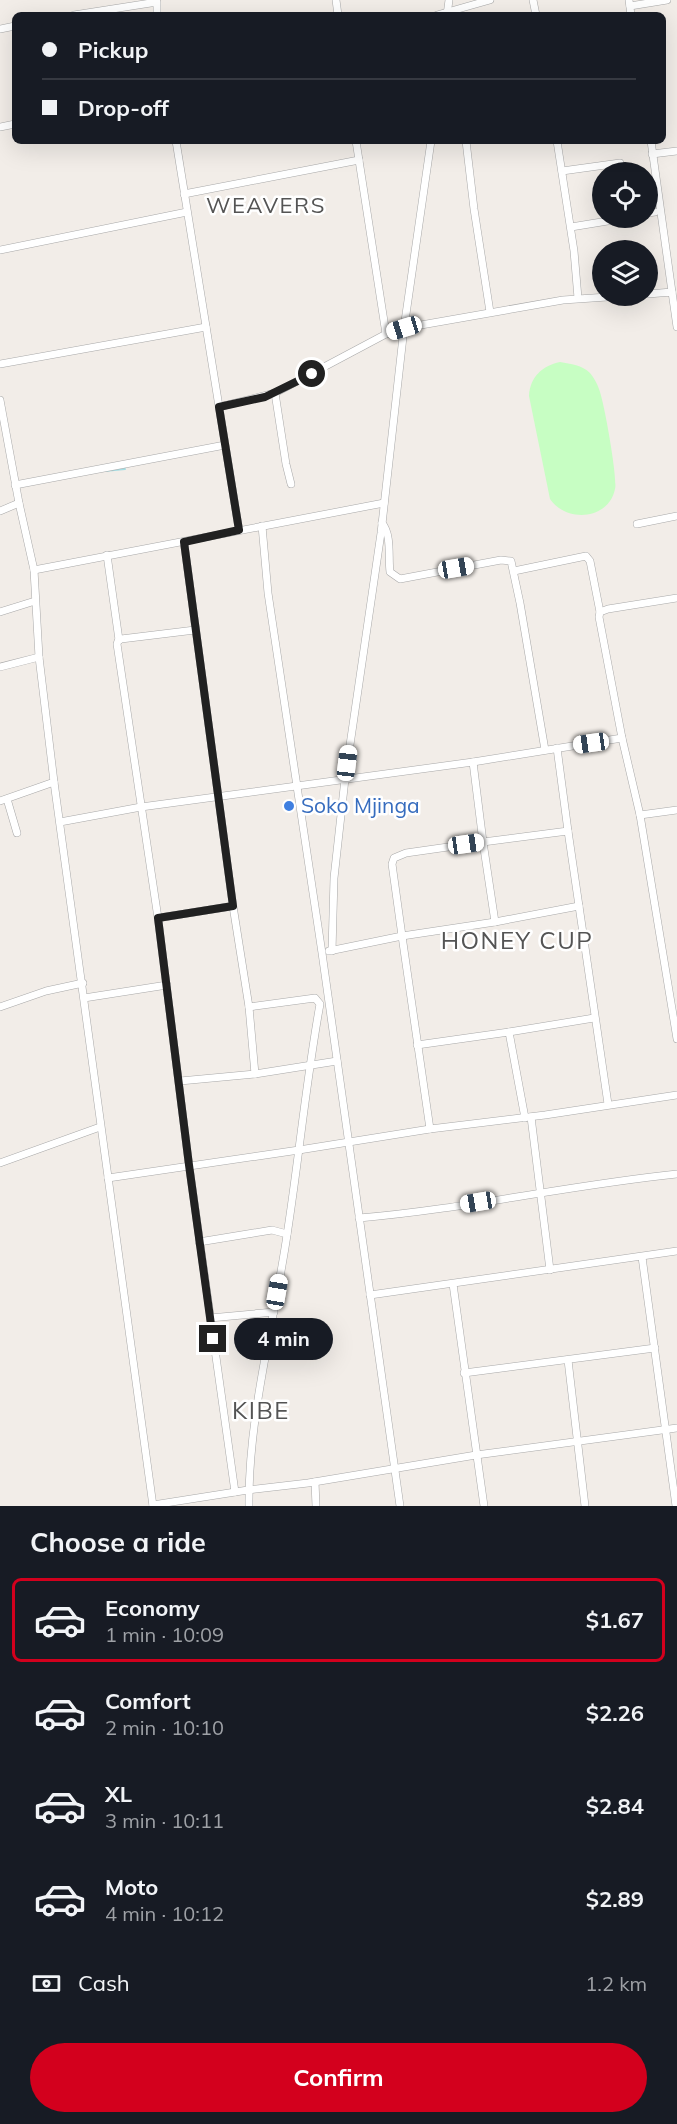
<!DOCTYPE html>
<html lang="en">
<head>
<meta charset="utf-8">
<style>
  :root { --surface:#171b24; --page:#242831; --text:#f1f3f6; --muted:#9ea1a6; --line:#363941; --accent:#d3001d }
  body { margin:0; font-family:Mulish,sans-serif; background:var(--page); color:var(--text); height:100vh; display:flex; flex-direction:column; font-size:22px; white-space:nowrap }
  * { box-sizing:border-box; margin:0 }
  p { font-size:20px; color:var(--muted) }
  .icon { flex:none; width:33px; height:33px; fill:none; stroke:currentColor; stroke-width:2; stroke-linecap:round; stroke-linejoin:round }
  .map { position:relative; height:1506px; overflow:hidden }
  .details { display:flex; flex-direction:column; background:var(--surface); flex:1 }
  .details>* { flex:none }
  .top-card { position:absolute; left:12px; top:12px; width:654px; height:132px; border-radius:9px; box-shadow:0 6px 24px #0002; display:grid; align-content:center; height:132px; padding:0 30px; background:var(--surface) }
  .controls { position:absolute; left:592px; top:162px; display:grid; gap:12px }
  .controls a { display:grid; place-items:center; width:66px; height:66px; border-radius:50%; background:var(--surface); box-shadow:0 6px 24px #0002; font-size:30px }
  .end { position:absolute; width:27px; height:27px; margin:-14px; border:8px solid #212121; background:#fff; box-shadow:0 0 0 3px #fff }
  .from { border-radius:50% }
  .bubble { position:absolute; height:42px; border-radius:21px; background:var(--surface); box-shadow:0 6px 24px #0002; font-size:20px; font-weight:700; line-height:42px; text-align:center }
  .car { position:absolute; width:18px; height:36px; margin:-18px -9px; border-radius:8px; box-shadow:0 0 4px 2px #0007; background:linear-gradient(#fff 24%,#345 0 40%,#fff 0 76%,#345 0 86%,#fff 0) }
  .top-card b { display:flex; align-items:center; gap:21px; height:57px; font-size:22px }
  .top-card b+b { border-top:2px solid var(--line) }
  .top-card i { width:15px; height:15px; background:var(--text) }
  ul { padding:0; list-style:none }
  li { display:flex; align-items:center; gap:18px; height:84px; margin:0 12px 9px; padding:0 18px; border:3px solid transparent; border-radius:9px }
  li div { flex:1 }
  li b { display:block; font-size:22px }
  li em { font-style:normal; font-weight:700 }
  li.active { border-color:var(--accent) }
  li>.icon { width:54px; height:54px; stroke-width:1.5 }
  h2 { padding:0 30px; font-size:27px; line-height:72px }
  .pay { display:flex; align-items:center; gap:15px; height:66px; padding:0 30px; font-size:22px }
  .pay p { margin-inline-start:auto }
  .cta { display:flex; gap:12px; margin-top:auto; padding:12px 30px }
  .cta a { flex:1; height:69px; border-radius:36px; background:var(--accent); color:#fff; font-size:24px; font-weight:700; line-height:69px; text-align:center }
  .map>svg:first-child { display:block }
  .park { fill:#c7fec3 }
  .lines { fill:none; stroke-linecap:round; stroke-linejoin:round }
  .stream { stroke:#a5dde3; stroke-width:2 }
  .street-casing { stroke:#a8a8a8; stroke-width:8 }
  .street { stroke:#fff; stroke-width:7 }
  .route { stroke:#212121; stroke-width:8 }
  .shop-dot { fill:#3f7fe0; stroke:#fff; stroke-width:2 }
  .labels { text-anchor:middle; stroke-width:5; stroke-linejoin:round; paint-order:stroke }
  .shop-label { font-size:21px; fill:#366cbe; stroke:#fff; text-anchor:start }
  .neighbourhood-label { font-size:22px; letter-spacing:1.5px; fill:#545454; stroke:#fff }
  .quarter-label { font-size:24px; letter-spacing:1.5px; fill:#545454; stroke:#fff }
</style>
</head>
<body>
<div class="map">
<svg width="677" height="1506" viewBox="0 0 677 1506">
  <rect width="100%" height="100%" fill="#f2ede8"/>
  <path class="park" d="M560,362C571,364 582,365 590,373C594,378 597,383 599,389C604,401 618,479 615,489C609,520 566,523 550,499L529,396C530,377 542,366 560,362Z"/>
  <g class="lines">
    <polyline class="stream" points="104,471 125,469"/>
    <defs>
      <g id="street">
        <polyline points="336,0 338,15"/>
        <polyline points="533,0 536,15"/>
        <polyline points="629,0 631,15"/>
        <polyline points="630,6 667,0"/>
        <polyline points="74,15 157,2 157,15"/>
        <polyline points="437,15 490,0"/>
        <polyline points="447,15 449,0"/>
        <polyline points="0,29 15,26"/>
        <polyline points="0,127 15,124"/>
        <polyline points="176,141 239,530"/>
        <polyline points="356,141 386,334"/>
        <polyline points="466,141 474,209 490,312"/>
        <polyline points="557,141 574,251 578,298"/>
        <polyline points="651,141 672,292"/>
        <polyline points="652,154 677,151"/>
        <polyline points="562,171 620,163"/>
        <polyline points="184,194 359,160"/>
        <polyline points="648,213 655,212"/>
        <polyline points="571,227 626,218"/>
        <polyline points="0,250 187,212"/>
        <polyline points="648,294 672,292 677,327"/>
        <polyline points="0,364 206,327"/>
        <polyline points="275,393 286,464 291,484"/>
        <polyline points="0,400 19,503 34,570 39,657 54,782 153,1506"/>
        <polyline points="219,407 275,393 386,334 404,328 563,300 622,296"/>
        <polyline points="15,485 225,445"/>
        <polyline points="0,511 19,503"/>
        <path d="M382,523C392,535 388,557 390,572L400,579L501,560L511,561L520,603L545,750"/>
        <polyline points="637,524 677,516"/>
        <polyline points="262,526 268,593 322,953 400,1506"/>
        <polyline points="184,542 233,906 249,1007 255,1074"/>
        <polyline points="107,555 119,640"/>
        <polyline points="34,570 384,503"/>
        <polyline points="514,571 586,556 590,561 600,612"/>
        <polyline points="677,598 608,609 600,612 599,617 622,738 640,815 677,1039"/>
        <polyline points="0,612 35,601"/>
        <polyline points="195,630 121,639 118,641 117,644 158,918 189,1165 235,1492"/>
        <polyline points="0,667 39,657"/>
        <polyline points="473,762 483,842 568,831 557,748"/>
        <polyline points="7,799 17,833"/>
        <polyline points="0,801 54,782"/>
        <polyline points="640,815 677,810"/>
        <polyline points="60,822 141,807 473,762 622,738"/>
        <polyline points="568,831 579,906"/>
        <polyline points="158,918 233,906"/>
        <polyline points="329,951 402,936 392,864 394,858 406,853 483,842 495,922"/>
        <polyline points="332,951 334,878 345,779 381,533 404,328 431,141"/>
        <polyline points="84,998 167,985"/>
        <polyline points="0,1007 46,991 83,983"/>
        <polyline points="509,1032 594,1018"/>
        <polyline points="417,1045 509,1032 525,1118"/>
        <polyline points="180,1081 255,1074 337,1061"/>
        <polyline points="531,1117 550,1270"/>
        <polyline points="430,1129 402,936 495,922 579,906 608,1104"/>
        <polyline points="0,1163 100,1127"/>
        <polyline points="108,1178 299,1150 430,1129 545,1115 677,1095"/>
        <path d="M359,1218C465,1209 570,1185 677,1174"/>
        <polyline points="199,1242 272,1230 287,1234"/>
        <polyline points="642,1257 676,1506"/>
        <polyline points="453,1284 484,1506"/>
        <polyline points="370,1295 677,1251"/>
        <polyline points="210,1318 274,1312"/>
        <polyline points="568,1360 585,1506"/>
        <polyline points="464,1373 655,1348"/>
        <polyline points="315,1482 316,1506"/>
        <polyline points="153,1505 248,1490 308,1483 476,1455 677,1428"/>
        <path d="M249,1506C248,1417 274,1323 287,1235C299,1158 306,1081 320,1004L315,998L249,1007"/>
      </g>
    </defs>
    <use href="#street" class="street-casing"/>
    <use href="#street" class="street"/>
  </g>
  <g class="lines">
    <polyline class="route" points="213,1339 189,1165 158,918 233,906 184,542 239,530 219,407 265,397 312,374"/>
  </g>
  <circle class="shop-dot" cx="289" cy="806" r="6"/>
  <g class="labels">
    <g class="shop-label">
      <text x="301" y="813">Soko Mjinga</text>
    </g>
    <g class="neighbourhood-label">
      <text x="266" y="213">WEAVERS</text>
    </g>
    <g class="quarter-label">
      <text x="517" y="949">HONEY CUP</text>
      <text x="261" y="1419">KIBE</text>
    </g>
  </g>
</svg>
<div class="controls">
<a><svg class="icon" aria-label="locate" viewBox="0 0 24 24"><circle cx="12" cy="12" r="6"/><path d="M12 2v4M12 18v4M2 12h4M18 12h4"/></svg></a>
<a><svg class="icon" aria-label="layers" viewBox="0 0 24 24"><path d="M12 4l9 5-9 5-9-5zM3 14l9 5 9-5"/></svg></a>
</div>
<i class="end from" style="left:312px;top:374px"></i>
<i class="end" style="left:213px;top:1339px"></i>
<div class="bubble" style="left:234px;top:1318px;width:99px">4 min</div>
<i class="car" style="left:404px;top:328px;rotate:253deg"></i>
<i class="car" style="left:456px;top:568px;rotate:80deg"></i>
<i class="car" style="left:591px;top:743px;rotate:262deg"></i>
<i class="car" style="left:347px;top:763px;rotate:7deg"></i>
<i class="car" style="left:466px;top:844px;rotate:82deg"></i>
<i class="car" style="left:478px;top:1202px;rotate:261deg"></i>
<i class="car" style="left:277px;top:1292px;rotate:10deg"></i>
<div class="top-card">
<b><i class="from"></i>Pickup</b>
<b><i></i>Drop-off</b>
</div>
</div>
<section class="details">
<h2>Choose a ride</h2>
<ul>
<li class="active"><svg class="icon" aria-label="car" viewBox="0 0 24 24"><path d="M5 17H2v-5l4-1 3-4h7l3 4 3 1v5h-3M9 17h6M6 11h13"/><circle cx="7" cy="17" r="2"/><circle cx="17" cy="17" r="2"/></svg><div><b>Economy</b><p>1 min · 10:09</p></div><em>$1.67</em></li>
<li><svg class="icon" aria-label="car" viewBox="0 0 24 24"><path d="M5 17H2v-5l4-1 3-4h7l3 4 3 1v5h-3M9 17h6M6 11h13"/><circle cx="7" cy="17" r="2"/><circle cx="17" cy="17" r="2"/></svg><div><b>Comfort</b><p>2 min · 10:10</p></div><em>$2.26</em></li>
<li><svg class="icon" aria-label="car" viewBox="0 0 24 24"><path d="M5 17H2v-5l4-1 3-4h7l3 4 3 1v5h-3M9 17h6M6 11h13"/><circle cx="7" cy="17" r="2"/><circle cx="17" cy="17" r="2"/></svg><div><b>XL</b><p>3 min · 10:11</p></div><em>$2.84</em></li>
<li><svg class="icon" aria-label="car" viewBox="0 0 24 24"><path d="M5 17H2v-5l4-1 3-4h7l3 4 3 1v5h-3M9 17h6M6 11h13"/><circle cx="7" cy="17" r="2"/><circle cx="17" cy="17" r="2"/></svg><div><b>Moto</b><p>4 min · 10:12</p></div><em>$2.89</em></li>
</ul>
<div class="pay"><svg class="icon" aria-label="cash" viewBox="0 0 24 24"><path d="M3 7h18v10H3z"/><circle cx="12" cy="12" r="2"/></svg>Cash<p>1.2 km</p></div>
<div class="cta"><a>Confirm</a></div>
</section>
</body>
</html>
